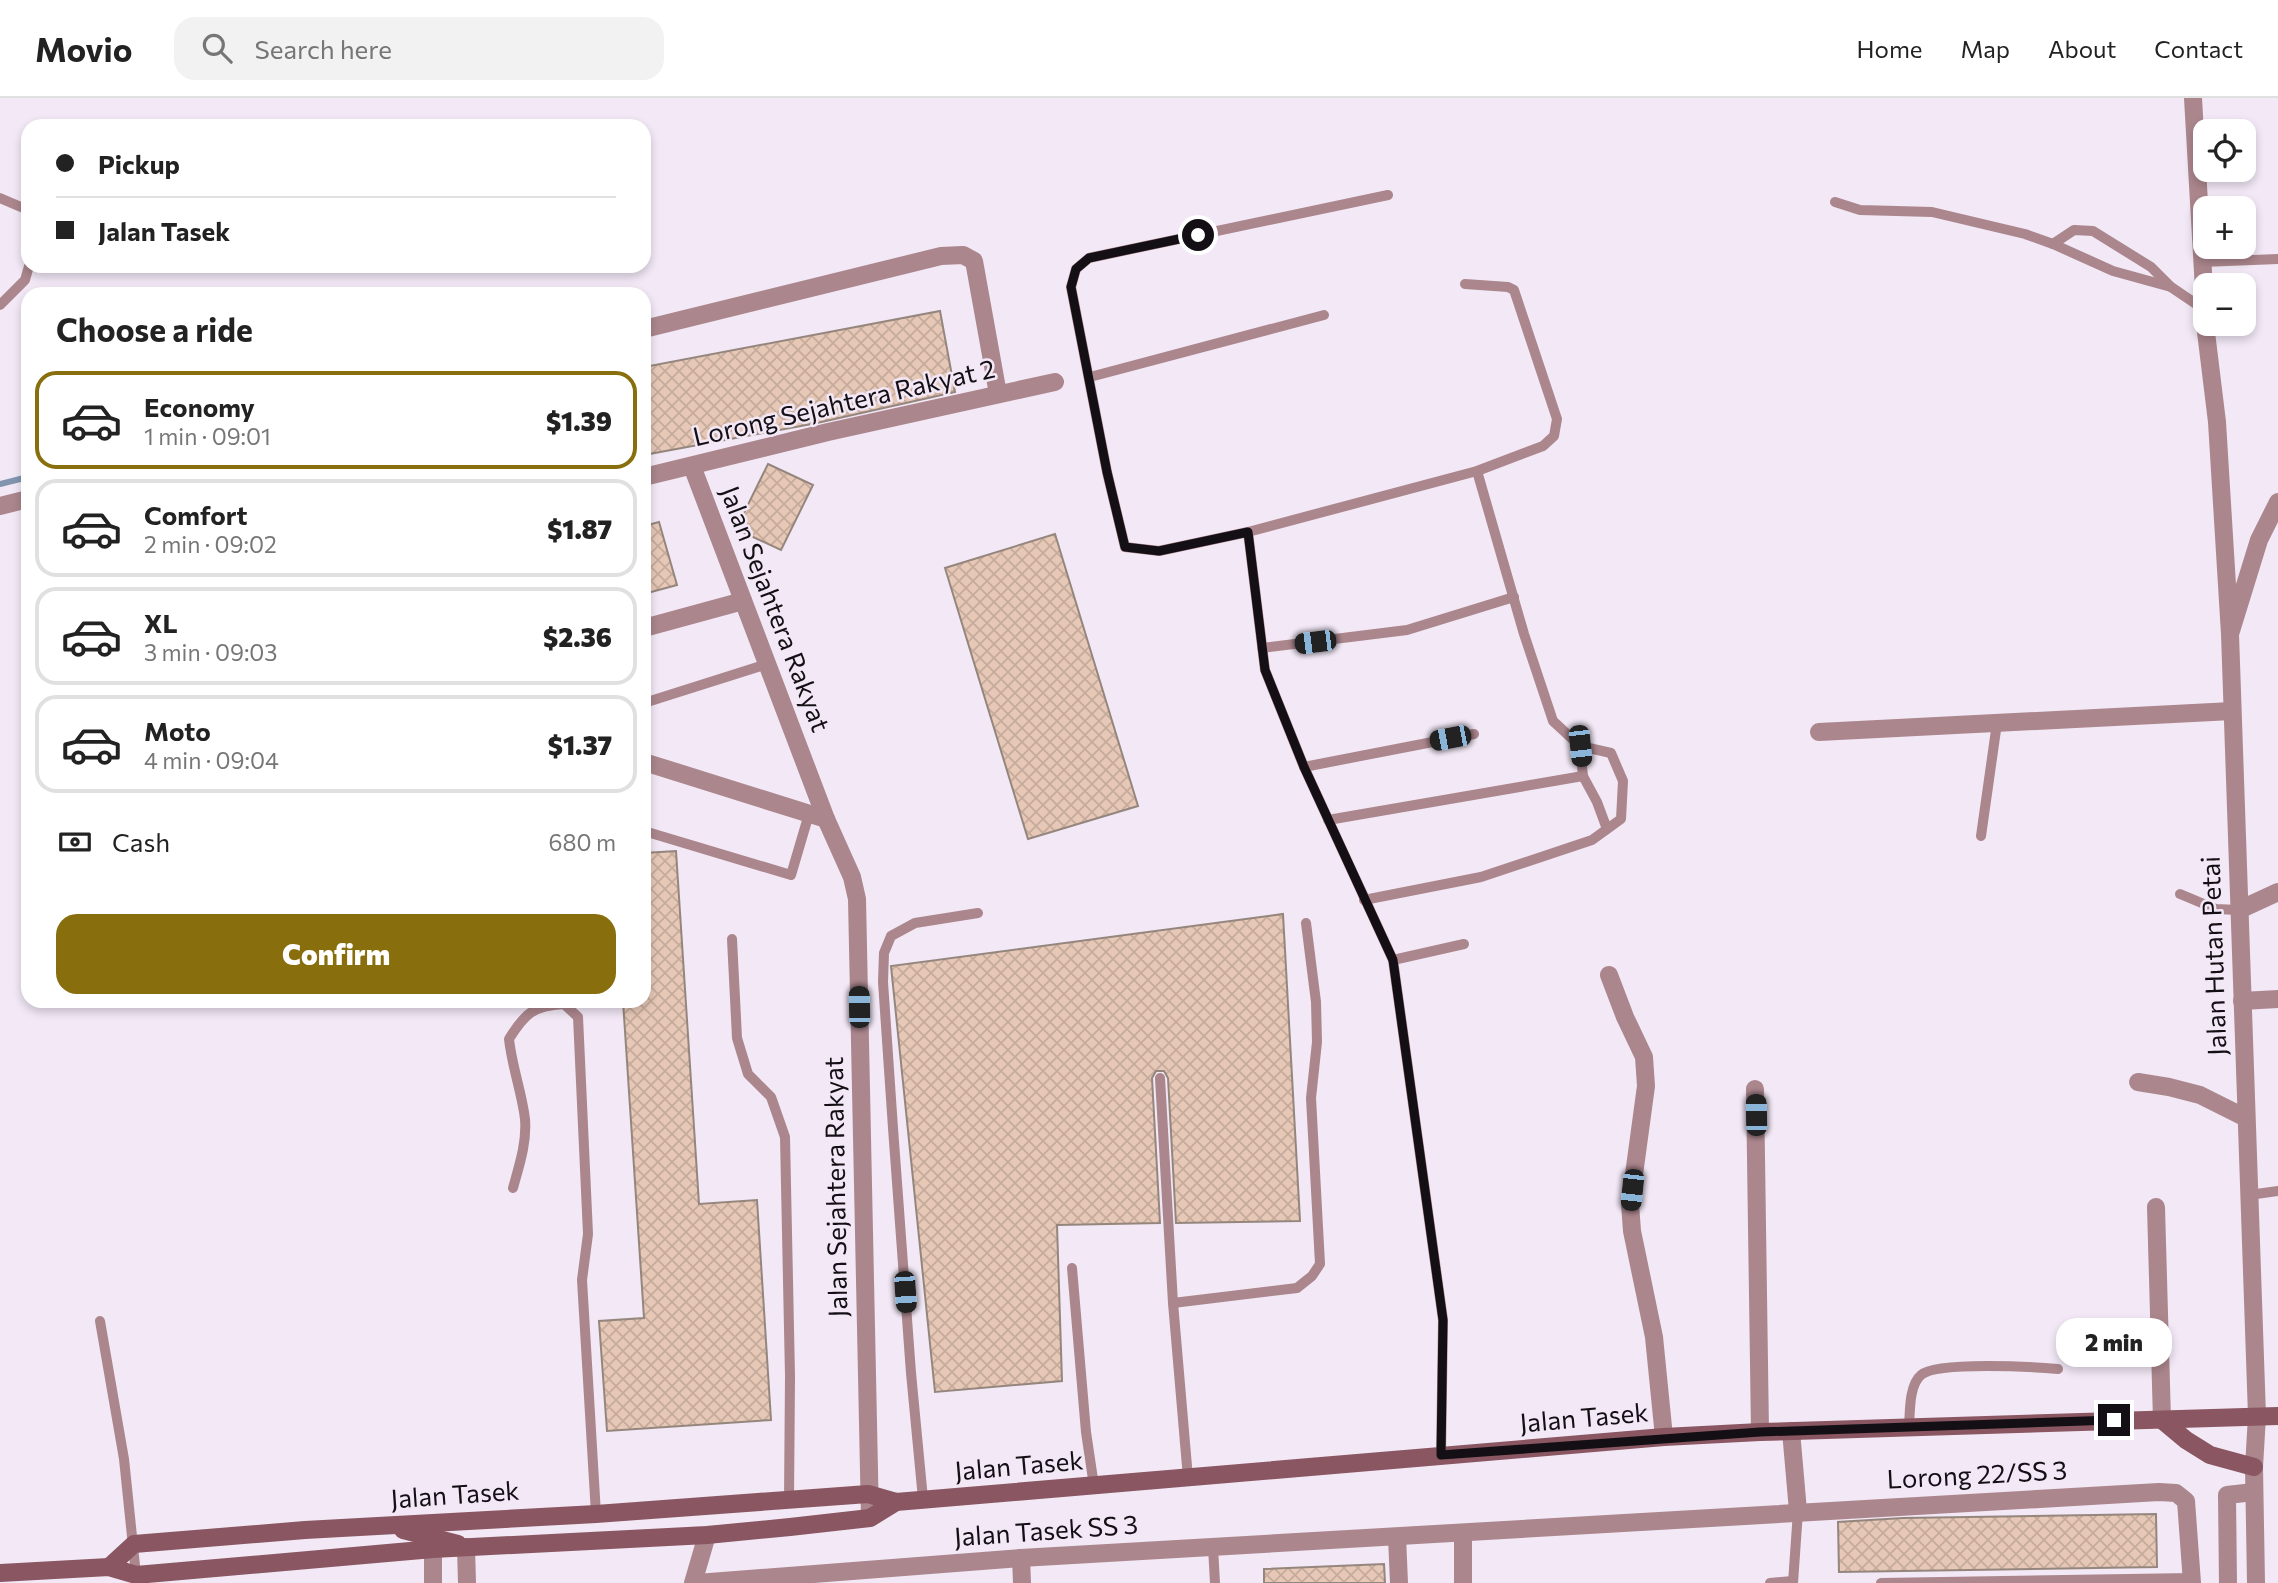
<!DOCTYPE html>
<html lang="en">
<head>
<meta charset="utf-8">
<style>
  :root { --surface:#fff; --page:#f2f2f2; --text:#222; --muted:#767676; --line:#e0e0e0; --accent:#896e0e }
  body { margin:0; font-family:Commissioner,sans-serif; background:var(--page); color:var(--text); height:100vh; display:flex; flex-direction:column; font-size:26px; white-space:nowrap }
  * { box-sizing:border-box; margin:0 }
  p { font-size:23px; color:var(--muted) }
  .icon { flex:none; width:38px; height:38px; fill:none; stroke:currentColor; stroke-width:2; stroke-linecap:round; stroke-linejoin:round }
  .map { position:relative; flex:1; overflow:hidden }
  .side { position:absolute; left:21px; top:189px; width:630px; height:721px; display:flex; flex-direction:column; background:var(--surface); border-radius:21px; box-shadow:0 4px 10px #0003 }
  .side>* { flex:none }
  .top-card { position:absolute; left:21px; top:21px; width:630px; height:154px; border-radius:21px; box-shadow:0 4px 10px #0003; display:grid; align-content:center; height:154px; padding:0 35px; background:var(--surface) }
  .buttons { position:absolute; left:2193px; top:21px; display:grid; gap:14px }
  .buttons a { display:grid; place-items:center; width:63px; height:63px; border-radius:14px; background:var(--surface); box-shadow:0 4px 10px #0003; font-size:35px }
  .end { position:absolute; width:32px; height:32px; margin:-16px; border:9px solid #130f14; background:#fff; box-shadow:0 0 0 4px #fff }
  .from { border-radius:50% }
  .bubble { position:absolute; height:49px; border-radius:21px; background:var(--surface); box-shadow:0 4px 10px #0003; font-size:23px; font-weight:800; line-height:49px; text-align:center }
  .car { position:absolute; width:21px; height:42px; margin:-21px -10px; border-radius:9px; box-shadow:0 0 5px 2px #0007; background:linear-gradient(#222 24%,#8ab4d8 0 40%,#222 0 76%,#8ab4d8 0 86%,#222 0) }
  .top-card b { display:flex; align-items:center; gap:24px; height:66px; font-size:26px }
  .top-card b+b { border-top:2px solid var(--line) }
  .top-card i { width:18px; height:18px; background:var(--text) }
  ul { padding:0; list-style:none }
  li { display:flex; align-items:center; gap:21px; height:98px; margin:0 14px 10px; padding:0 21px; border:4px solid var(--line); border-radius:21px }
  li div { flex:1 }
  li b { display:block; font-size:26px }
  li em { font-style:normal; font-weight:800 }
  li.active { border-color:var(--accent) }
  li>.icon { width:63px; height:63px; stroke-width:1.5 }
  h2 { padding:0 35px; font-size:32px; line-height:84px }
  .pay { display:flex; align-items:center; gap:18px; height:77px; padding:0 35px; font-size:26px }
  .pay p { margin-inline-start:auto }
  .cta { display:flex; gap:14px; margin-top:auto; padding:14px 35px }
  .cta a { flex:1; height:80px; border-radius:21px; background:var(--accent); color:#fff; font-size:28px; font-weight:800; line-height:80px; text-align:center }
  header { display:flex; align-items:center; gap:42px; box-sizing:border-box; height:98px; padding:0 35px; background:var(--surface); border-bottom:2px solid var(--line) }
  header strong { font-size:33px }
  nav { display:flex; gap:38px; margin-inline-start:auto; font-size:24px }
  .search { width:490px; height:63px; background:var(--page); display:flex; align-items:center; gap:18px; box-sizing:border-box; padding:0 24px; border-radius:21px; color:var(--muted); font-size:26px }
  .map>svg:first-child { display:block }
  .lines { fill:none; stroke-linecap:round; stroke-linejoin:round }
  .stream { stroke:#8196ae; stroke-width:6 }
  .building { fill:url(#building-cross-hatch); stroke:#95867d; stroke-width:2 }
  .service { stroke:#ab868d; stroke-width:10 }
  .minor { stroke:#ab868d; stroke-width:18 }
  .tertiary { stroke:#ab868d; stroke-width:18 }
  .secondary { stroke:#895661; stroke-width:18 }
  .route { stroke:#130f14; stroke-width:9 }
  .labels { text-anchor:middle; stroke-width:5; stroke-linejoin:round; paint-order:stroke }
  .street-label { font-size:26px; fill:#130f14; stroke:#f2e8f6 }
</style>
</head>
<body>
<header>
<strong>Movio</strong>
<div class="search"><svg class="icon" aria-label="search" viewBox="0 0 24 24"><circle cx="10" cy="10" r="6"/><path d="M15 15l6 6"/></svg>Search here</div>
<nav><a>Home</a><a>Map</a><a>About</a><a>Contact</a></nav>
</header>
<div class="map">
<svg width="2278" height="1485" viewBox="0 0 2278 1485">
  <defs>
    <pattern id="building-cross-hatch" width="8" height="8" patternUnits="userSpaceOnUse" patternTransform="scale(1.75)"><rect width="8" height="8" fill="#e7c8b7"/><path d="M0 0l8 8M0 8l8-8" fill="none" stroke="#c5ab9c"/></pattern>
  </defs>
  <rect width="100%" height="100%" fill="#f2e8f6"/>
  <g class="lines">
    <polyline class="stream" points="0,386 28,379"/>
  </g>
  <g class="building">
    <polygon points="940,213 955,294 817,325 644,357 644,269"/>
    <polygon points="768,366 813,387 781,452 736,431"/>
    <polygon points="659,424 677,487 644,496 644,428"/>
    <polygon points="1055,436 1138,708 1028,741 945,470"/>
    <polygon points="676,753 699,1106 757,1102 771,1322 607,1333 599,1223 644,1220 623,903 644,903 644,755"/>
    <polygon points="1283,816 1300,1123 1176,1125 1168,980 1164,973 1156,973 1152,980 1160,1125 1057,1127 1062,1283 935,1294 891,868"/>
    <polygon points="2156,1416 2157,1469 1839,1474 1838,1424 1903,1420"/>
    <polygon points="1384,1466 1385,1485 1264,1485 1264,1471"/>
  </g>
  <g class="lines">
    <g class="service">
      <polyline points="1388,97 1089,160 1076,171 1071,189 1107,374 1125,449 1159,453 1248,434 1477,373 1543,348 1554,338 1557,321 1514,192 1508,189 1465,186"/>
      <polyline points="0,100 28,112"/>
      <polyline points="1835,104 1860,112 1932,114 2025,136 2053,146 2113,173 2171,189"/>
      <polyline points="2053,146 2074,132 2093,133 2151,169 2171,189 2205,212"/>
      <polyline points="2202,164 2278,161"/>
      <polyline points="0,207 25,182 29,168"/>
      <polyline points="1090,279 1324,217"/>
      <polyline points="1248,434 1265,572 1304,669 1393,862 1443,1222 1441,1357"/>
      <polyline points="1262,550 1407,532 1514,499"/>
      <polyline points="644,605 767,566"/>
      <polyline points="1580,648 1583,678 1597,704 1607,731"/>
      <polyline points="1304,669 1474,636"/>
      <polyline points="1328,722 1583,678"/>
      <polyline points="644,733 791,777 809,716"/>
      <polyline points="1981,738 1997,625"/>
      <polyline points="2180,796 2216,811 2239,812"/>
      <polyline points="1364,802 1481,779 1592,742 1621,721 1623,683 1611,655 1580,648 1553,623 1524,536 1477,373"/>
      <polyline points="732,841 737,940 748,976 771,999 785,1039 790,1278 789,1401"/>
      <polyline points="1393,862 1464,846"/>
      <polyline points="1160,980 1173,1205 1188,1380"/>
      <path d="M513,1090C519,1068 527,1045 525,1021C522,995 512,969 509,941C525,915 533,908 564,906L578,919L588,1136L582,1182L596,1416"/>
      <polyline points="2249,1097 2278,1093"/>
      <polyline points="1072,1170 1086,1334 1094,1388"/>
      <polyline points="1173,1205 1297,1190 1312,1178 1320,1166 1311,1000 1317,944 1316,904 1306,825"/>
      <polyline points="100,1223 124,1361 136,1477"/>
      <path d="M1909,1329C1910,1314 1909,1287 1921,1277C1937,1263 2035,1269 2058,1271"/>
      <polyline points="923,1401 911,1275 893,1030 883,884 884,855 891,838 915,825 978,815"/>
      <polyline points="1213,1449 1215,1485"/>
      <polyline points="1770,1485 1793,1483"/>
      <polyline points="1793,1485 1798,1413"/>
      <polyline points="1881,1485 2192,1480"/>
    </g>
    <g class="minor">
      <polyline points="2193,0 2205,209"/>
      <polyline points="2205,226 2217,324 2230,536"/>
      <polyline points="644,231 941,158 963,157 974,163 998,296"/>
      <polyline points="692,368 826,721 852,779 857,801 870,1420"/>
      <polyline points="644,379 828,334 1055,284"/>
      <polyline points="0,408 28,401"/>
      <polyline points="644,530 743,503"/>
      <polyline points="1819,634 2232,613"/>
      <polyline points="644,664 826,721"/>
      <polyline points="2239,812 2278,794"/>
      <polyline points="1609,877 1625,919 1644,959 1646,988 1630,1106 1632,1133 1654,1239 1664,1339"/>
      <polyline points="2242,903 2278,901"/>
      <polyline points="2138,984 2169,989 2200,997 2246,1020"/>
      <polyline points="1755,991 1760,1334"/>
      <polyline points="2156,1109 2162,1322"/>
      <polyline points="1791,1333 1798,1413"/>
      <polyline points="1463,1436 1463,1485"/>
      <polyline points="1397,1439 1399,1485"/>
      <polyline points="1021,1460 1022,1485"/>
      <polyline points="693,1485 707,1437"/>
      <polyline points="697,1485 1021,1460 2159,1394 2176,1395 2186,1403 2192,1485"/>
      <polyline points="2228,1485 2227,1397 2254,1394"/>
      <polyline points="2256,1485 2254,1369 2257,1318"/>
    </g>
    <g class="tertiary">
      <polyline points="2257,1318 2230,536 2259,442 2278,404"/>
      <polyline points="466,1449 467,1485"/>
      <polyline points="433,1451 433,1485"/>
    </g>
    <g class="secondary">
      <polyline points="2162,1322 2186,1342 2210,1357 2254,1369"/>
      <polyline points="403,1432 458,1446"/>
      <polyline points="109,1469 134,1446 305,1432 596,1416 868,1396 896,1404 1664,1339 1760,1334 2278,1318"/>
      <polyline points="0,1475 109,1469 136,1477 433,1451 707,1437 790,1429 870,1420 896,1404"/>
    </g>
  </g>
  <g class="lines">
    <polyline class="route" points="1198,137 1089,160 1076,171 1071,189 1107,374 1125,449 1159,453 1248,434 1265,572 1304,669 1393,862 1443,1222 1441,1357 1760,1334 2114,1322"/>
  </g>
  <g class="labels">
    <g class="street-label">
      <text transform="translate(844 305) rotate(-13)" y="9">Lorong Sejahtera Rakyat 2</text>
      <text transform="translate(775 511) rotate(69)" y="9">Jalan Sejahtera Rakyat</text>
      <text transform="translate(2214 858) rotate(-92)" y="9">Jalan Hutan Petai</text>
      <text transform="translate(836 1089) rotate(-91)" y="9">Jalan Sejahtera Rakyat</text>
      <text transform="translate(1584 1320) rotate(-5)" y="9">Jalan Tasek</text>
      <text transform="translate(1019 1368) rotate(-5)" y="9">Jalan Tasek</text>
      <text transform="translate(1977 1377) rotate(-3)" y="9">Lorong 22/SS 3</text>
      <text transform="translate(455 1397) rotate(-4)" y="9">Jalan Tasek</text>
      <text transform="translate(1046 1433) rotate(-4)" y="9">Jalan Tasek SS 3</text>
    </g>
  </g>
</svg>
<div class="buttons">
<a><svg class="icon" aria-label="locate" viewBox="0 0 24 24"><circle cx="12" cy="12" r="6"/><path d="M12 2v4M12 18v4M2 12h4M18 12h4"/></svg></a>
<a>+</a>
<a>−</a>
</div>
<i class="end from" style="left:1198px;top:137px"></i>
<i class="end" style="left:2114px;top:1322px"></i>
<div class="bubble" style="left:2056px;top:1220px;width:116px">2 min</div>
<i class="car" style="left:1315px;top:544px;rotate:263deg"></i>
<i class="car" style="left:1450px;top:640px;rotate:259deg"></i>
<i class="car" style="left:1580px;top:648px;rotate:174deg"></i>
<i class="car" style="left:859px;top:909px;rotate:359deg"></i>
<i class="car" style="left:1756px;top:1017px;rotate:359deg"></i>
<i class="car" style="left:1632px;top:1092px;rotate:186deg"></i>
<i class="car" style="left:905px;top:1194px;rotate:176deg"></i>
<div class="top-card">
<b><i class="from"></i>Pickup</b>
<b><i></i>Jalan Tasek</b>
</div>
<section class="side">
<h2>Choose a ride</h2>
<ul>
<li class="active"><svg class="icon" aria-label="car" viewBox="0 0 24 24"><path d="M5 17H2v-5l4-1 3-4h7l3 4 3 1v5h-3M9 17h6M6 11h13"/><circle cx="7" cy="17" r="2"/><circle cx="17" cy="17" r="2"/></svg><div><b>Economy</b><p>1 min · 09:01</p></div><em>$1.39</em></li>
<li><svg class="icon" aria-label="car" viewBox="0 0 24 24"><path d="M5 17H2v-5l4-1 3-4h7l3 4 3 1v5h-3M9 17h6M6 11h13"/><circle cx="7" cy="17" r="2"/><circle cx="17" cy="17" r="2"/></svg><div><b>Comfort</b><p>2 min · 09:02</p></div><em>$1.87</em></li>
<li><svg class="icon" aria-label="car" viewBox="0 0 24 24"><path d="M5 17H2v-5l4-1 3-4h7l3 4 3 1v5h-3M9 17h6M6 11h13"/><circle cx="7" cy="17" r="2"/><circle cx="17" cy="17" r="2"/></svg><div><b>XL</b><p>3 min · 09:03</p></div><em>$2.36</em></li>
<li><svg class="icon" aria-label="car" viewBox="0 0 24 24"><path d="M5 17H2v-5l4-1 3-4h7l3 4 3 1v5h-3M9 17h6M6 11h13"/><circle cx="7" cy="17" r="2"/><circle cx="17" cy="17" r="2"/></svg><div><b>Moto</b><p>4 min · 09:04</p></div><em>$1.37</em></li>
</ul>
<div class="pay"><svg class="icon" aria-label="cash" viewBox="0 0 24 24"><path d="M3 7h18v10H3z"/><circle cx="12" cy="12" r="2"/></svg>Cash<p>680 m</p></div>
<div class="cta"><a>Confirm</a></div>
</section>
</div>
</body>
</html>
